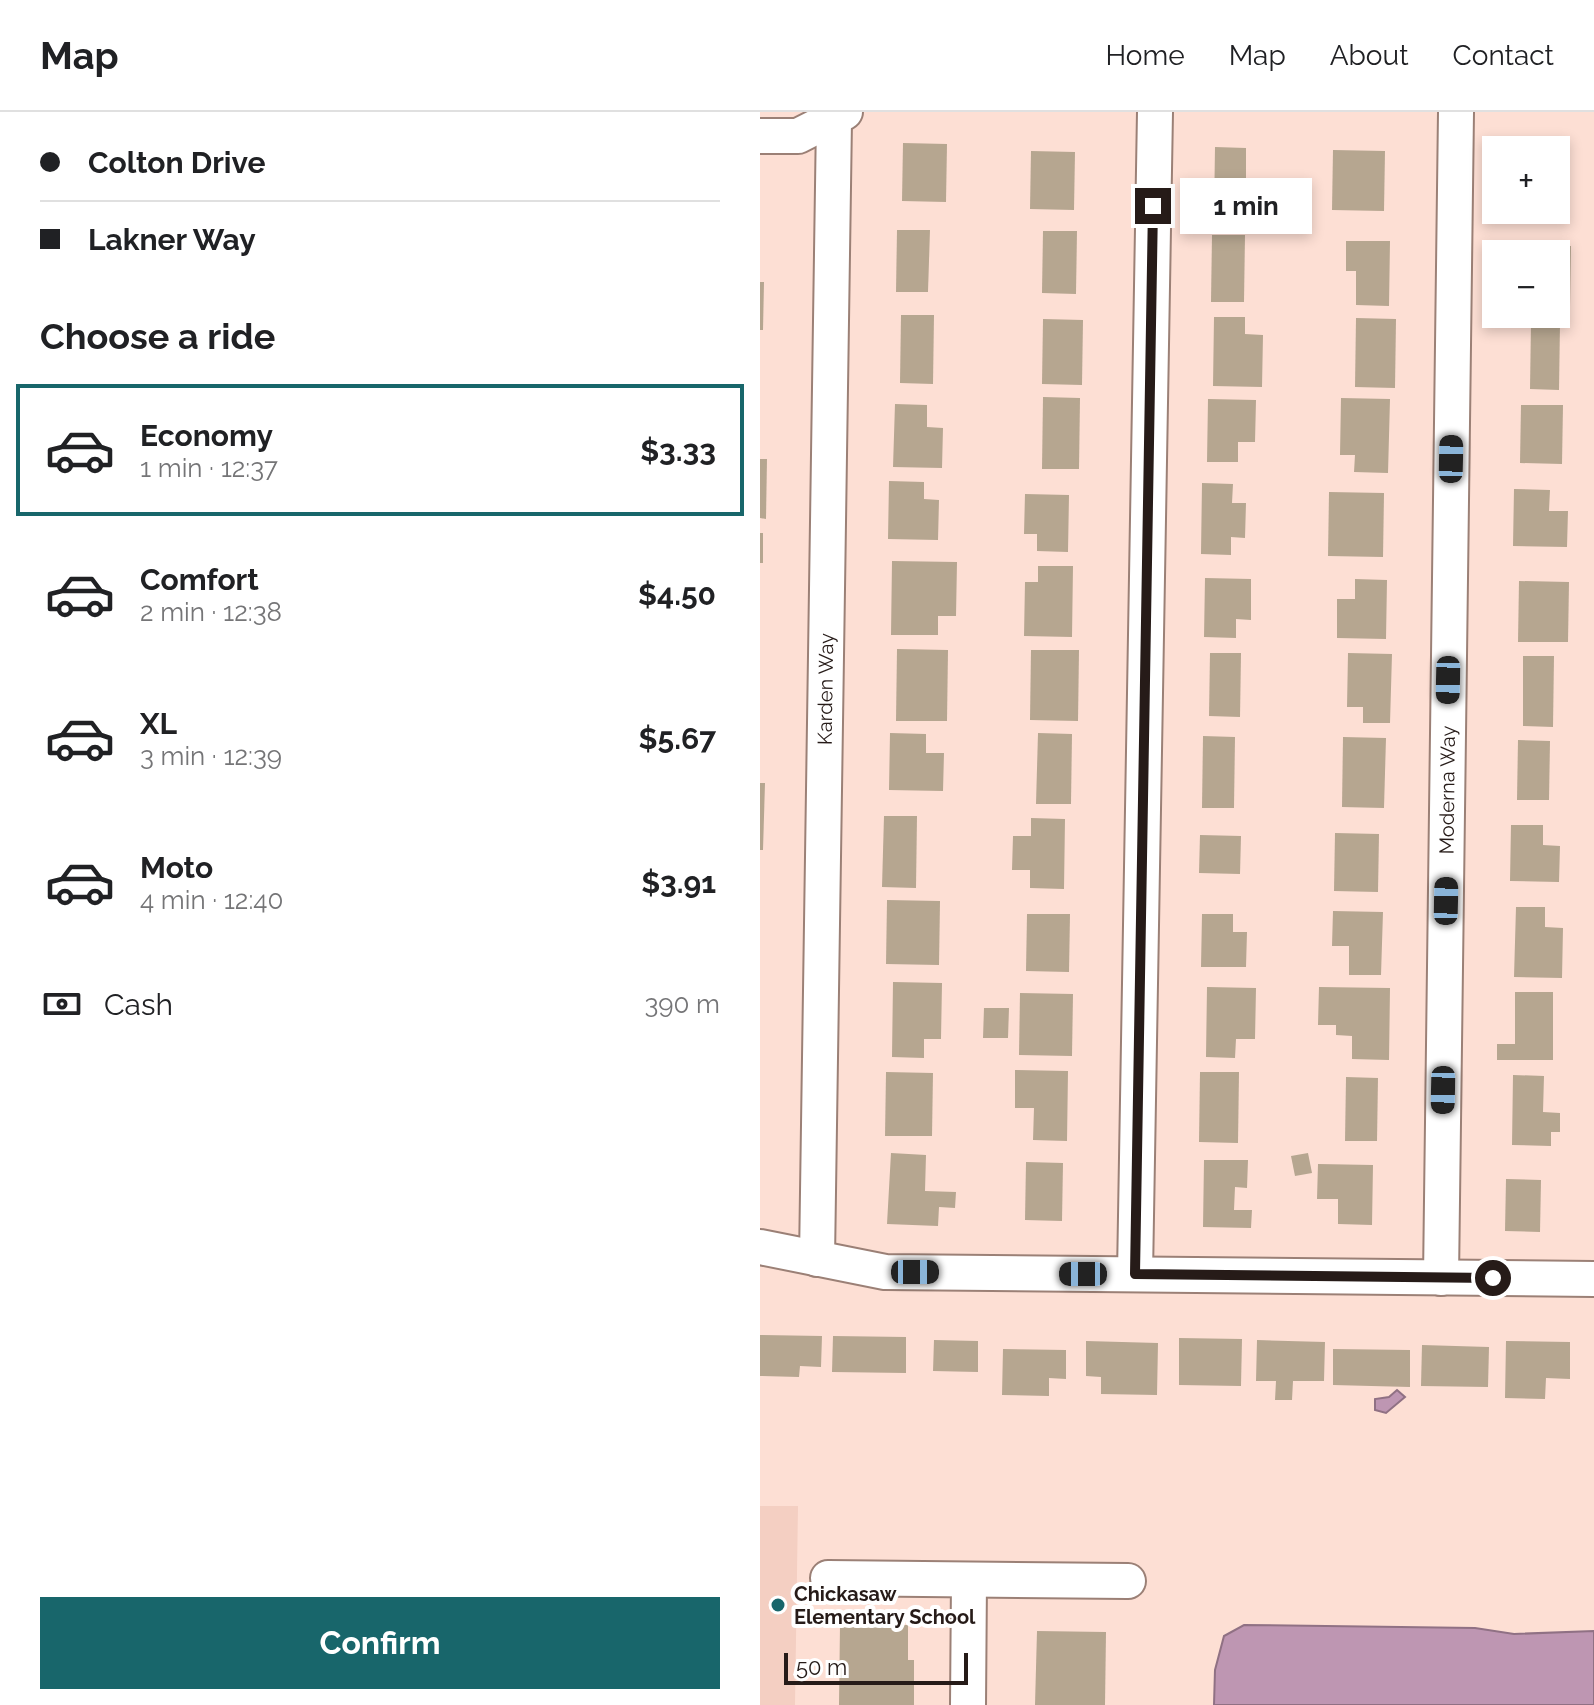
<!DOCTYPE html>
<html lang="en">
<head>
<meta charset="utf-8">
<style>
  :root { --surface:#fff; --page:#f6f6f6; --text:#202124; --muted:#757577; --line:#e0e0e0; --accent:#18666b }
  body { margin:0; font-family:Raleway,sans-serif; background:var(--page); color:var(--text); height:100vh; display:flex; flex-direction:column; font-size:30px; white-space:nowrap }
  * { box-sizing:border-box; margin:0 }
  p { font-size:26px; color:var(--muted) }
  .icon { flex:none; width:44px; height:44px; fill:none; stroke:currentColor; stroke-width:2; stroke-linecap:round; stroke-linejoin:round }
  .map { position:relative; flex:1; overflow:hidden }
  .panel { display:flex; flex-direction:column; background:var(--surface); width:760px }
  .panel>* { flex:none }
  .hud { display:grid; align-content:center; height:176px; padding:0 40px; background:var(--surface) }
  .buttons { position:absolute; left:722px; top:24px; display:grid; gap:16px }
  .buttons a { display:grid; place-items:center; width:88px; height:88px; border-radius:0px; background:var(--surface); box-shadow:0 4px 12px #0003; font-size:40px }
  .scale { position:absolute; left:24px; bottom:20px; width:184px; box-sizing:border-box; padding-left:8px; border:4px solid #261b18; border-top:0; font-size:22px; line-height:28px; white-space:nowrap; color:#261b18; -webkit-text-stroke:6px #fff; paint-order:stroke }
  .end { position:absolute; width:36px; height:36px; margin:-18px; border:10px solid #261b18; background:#fff; box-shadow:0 0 0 4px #fff }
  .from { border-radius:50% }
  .bubble { position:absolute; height:56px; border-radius:0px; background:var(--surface); box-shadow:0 4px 12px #0003; font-size:26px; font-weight:700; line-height:56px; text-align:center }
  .car { position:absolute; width:24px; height:48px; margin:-24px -12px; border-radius:10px; box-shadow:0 0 6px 2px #0007; background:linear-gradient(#222 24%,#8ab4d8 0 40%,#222 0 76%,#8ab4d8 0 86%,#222 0) }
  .hud b { display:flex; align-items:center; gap:28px; height:76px; font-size:30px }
  .hud b+b { border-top:2px solid var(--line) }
  .hud i { width:20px; height:20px; background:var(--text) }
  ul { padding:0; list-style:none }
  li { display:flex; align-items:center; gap:24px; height:132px; margin:0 16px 12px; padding:0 24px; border:4px solid transparent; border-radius:0px }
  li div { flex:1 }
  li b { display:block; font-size:30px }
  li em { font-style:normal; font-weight:700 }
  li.active { border-color:var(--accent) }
  li>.icon { width:72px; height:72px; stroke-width:1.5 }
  h2 { padding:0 40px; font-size:36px; line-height:96px }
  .pay { display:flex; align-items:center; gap:20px; height:88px; padding:0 40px; font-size:30px }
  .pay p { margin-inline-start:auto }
  .primary-button { display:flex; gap:16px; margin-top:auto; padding:16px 40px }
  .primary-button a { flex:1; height:92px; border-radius:0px; background:var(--accent); color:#fff; font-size:32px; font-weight:700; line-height:92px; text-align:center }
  header { display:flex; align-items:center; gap:48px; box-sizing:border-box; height:112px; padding:0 40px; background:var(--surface); border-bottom:2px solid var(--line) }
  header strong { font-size:38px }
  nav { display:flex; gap:44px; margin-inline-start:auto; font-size:28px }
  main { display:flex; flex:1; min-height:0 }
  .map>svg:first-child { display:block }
  .built { fill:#f4cfc2 }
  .water { fill:#be96b2; stroke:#907184; stroke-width:2 }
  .building { fill:#b6a690 }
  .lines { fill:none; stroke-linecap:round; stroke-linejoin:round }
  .minor-casing { stroke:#9b8076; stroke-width:38 }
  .minor { stroke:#fff; stroke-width:34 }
  .route { stroke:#261b18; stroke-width:10 }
  .poi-dot { fill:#18666b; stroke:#fff; stroke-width:3 }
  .labels { text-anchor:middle; stroke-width:8; stroke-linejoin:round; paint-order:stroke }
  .street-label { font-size:20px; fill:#261b18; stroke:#fff }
  .poi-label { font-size:20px; font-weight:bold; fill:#261b18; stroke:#fff; text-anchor:start }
</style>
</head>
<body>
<header>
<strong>Map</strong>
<nav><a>Home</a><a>Map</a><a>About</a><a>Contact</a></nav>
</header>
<main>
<section class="panel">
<div class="hud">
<b><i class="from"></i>Colton Drive</b>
<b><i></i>Lakner Way</b>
</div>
<h2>Choose a ride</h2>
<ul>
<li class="active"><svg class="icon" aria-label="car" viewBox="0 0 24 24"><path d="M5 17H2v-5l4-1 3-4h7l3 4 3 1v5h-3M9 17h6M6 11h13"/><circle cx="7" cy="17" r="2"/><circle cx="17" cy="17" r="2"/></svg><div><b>Economy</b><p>1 min · 12:37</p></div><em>$3.33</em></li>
<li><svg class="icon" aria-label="car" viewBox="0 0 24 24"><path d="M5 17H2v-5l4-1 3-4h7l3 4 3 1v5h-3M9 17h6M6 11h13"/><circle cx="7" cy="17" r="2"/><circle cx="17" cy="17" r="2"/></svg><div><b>Comfort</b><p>2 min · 12:38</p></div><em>$4.50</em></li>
<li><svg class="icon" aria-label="car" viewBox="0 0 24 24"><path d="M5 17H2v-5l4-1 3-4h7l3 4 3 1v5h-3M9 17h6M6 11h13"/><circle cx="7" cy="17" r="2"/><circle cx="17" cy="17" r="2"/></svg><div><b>XL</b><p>3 min · 12:39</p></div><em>$5.67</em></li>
<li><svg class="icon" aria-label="car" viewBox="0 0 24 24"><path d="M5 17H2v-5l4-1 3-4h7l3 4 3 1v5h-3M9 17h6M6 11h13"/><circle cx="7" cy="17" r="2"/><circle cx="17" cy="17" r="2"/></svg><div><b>Moto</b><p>4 min · 12:40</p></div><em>$3.91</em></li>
</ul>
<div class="pay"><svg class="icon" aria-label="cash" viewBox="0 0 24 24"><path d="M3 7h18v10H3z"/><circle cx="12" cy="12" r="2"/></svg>Cash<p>390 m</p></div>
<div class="primary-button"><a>Confirm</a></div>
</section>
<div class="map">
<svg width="834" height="1593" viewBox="0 0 834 1593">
  <rect width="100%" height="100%" fill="#fddfd4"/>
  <polygon class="built" points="0,1394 38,1394 35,1593 0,1593"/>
  <g class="water">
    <polygon points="637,1278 645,1285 626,1301 615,1298 615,1287 629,1285"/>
    <polygon points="484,1513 715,1516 754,1522 834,1519 834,1593 454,1593 455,1558 464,1524"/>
  </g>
  <g class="building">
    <polygon points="143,31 187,32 186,90 142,89"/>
    <polygon points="455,35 486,36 486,72 502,72 501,104 454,103"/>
    <polygon points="573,38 625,39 624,99 572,98"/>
    <polygon points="271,39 315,40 314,98 270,97"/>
    <polygon points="796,40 805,40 804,110 758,110 758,98 796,98"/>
    <polygon points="137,118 170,118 168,180 136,180"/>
    <polygon points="283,119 317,119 316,182 282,181"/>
    <polygon points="452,123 485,123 484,190 451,190"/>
    <polygon points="586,129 630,129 629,194 596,193 596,159 586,159"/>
    <polygon points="762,133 811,134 810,195 796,195 796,142 762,142"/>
    <polygon points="0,170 4,170 3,218 0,218"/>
    <polygon points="141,203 174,203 173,272 140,271"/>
    <polygon points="454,205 485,205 485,222 503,223 502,275 453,274"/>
    <polygon points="596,206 636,207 635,276 595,275"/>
    <polygon points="283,207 323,208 322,273 282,272"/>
    <polygon points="771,211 800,211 799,278 770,277"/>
    <polygon points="283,285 320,286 319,357 282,357"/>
    <polygon points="581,286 630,287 628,361 594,360 595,343 580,343"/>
    <polygon points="448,287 496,288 495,330 478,330 478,350 447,350"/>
    <polygon points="135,292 167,293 167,315 183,316 182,356 133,355"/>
    <polygon points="761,293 803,293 802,352 760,351"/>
    <polygon points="0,347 7,347 6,407 0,406"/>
    <polygon points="129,369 164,370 164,387 179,388 178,428 128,427"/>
    <polygon points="442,371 473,372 472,391 486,391 485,426 471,425 471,443 441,442"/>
    <polygon points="754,377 790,378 789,399 808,399 807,435 753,434"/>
    <polygon points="569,380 624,381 623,445 568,444"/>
    <polygon points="265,382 309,383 308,440 277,439 277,422 264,422"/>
    <rect x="0" y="421" width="3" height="30"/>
    <polygon points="132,449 197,450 196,504 178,504 178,523 131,523"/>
    <polygon points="278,454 313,454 312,525 264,524 265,470 278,470"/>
    <polygon points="445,466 491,467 491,508 476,507 476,526 444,525"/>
    <polygon points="595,467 627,468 626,527 577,526 577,487 595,487"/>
    <polygon points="759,469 809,470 808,530 758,530"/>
    <polygon points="137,537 188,538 187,609 136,609"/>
    <polygon points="271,538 319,538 318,609 270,608"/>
    <polygon points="450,541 481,541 480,605 449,604"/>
    <polygon points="588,541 632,542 630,611 603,611 603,595 587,595"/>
    <polygon points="763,544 794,544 793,615 763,614"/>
    <polygon points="130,621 166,622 166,641 184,641 183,679 129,678"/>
    <polygon points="278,621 312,622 311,692 276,692"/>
    <polygon points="443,624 475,625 474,696 442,696"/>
    <polygon points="583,625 626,626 624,696 582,695"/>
    <polygon points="758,628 790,629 789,688 757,688"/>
    <polygon points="0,671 5,671 3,738 0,738"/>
    <polygon points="124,704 157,704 156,776 122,775"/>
    <polygon points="271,706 305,707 304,777 270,776 270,758 252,758 253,724 271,724"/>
    <polygon points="751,713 783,713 783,733 800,734 799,770 750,769"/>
    <polygon points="575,721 619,722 618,780 574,779"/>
    <polygon points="440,723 481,724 480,762 439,761"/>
    <polygon points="127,788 180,789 179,853 126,852"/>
    <polygon points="756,795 785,795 785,815 803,816 802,866 754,865"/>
    <polygon points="573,799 623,800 621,863 589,863 589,834 572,834"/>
    <polygon points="267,802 310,802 309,860 266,859"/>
    <polygon points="442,802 473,802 473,820 487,820 486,855 441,855"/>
    <polygon points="133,870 182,871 181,927 164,927 164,946 132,945"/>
    <polygon points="447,875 496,876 495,927 476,927 475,946 446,945"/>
    <polygon points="559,875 630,876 629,948 592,947 592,924 576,923 576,913 558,913"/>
    <polygon points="755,880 793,880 793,948 737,948 737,932 755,932"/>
    <polygon points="260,881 313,882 312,944 259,943"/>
    <polygon points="224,896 249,896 248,926 223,926"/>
    <polygon points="255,958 308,959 307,1029 273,1028 274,996 255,996"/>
    <polygon points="126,960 173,961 172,1024 125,1024"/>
    <polygon points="440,960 479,960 478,1031 439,1030"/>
    <polygon points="753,963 784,964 783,1000 800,1001 800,1020 791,1020 791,1034 752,1033"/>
    <polygon points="586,965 618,966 617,1029 585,1029"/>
    <polygon points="131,1041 166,1043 165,1079 196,1080 195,1096 179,1095 178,1114 127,1112"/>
    <polygon points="548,1041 552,1061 535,1064 531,1044"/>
    <polygon points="444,1048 488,1048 487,1076 475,1075 474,1098 492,1098 491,1116 443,1115"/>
    <polygon points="266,1050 303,1051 302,1109 265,1108"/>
    <polygon points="558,1052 613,1053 612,1113 578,1112 578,1087 557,1087"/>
    <polygon points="746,1067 781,1068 780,1120 745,1119"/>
    <polygon points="0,1223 62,1224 61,1255 40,1254 39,1265 0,1264"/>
    <polygon points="73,1224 146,1225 146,1261 72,1260"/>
    <polygon points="419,1226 482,1227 481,1274 419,1273"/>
    <polygon points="174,1228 218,1229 218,1260 173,1259"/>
    <polygon points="497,1228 565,1230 564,1269 533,1269 532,1288 515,1288 516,1269 496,1269"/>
    <polygon points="326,1229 398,1231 397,1283 341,1282 341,1265 326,1264"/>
    <polygon points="746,1229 810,1230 810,1267 786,1266 785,1287 745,1286"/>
    <polygon points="662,1233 729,1235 728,1275 661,1274"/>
    <polygon points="243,1237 306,1238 306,1267 289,1266 289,1284 242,1283"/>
    <polygon points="573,1237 650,1238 650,1275 573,1273"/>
    <polygon points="80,1513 148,1513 148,1548 154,1548 154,1593 79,1593"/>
    <polygon points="277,1519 346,1520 345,1593 275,1593"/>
  </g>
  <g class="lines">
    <defs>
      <g id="minor">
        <polyline points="0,24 38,24 85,0"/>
        <polyline points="0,1135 125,1160 834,1167"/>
        <path id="s1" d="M57,1147L74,8"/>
        <polyline points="375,1162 395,0"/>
        <path id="s2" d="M681,1166L696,0"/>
        <polyline points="68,1466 368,1469"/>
        <polyline points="208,1593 209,1468"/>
      </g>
    </defs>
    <use href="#minor" class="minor-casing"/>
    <use href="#minor" class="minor"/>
  </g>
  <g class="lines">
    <polyline class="route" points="393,94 375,1162 733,1166"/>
  </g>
  <circle class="poi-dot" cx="18" cy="1493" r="8"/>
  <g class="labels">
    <g class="street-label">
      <text dy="7" stroke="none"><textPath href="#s1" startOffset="570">Karden Way</textPath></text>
      <text dy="7" stroke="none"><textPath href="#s2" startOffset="488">Moderna Way</textPath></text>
    </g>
    <g class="poi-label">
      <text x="34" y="1489">Chickasaw<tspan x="34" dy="23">Elementary School</tspan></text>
    </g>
  </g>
</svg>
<div class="buttons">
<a>+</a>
<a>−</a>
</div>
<div class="scale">50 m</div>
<i class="end from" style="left:733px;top:1166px"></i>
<i class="end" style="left:393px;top:94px"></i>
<div class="bubble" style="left:420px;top:66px;width:132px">1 min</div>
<i class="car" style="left:691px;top:347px;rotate:1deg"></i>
<i class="car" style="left:688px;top:568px;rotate:181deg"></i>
<i class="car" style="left:686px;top:789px;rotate:1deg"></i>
<i class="car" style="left:683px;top:978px;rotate:181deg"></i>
<i class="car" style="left:155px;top:1160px;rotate:90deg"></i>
<i class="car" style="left:323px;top:1162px;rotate:270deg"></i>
</div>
</main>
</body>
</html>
